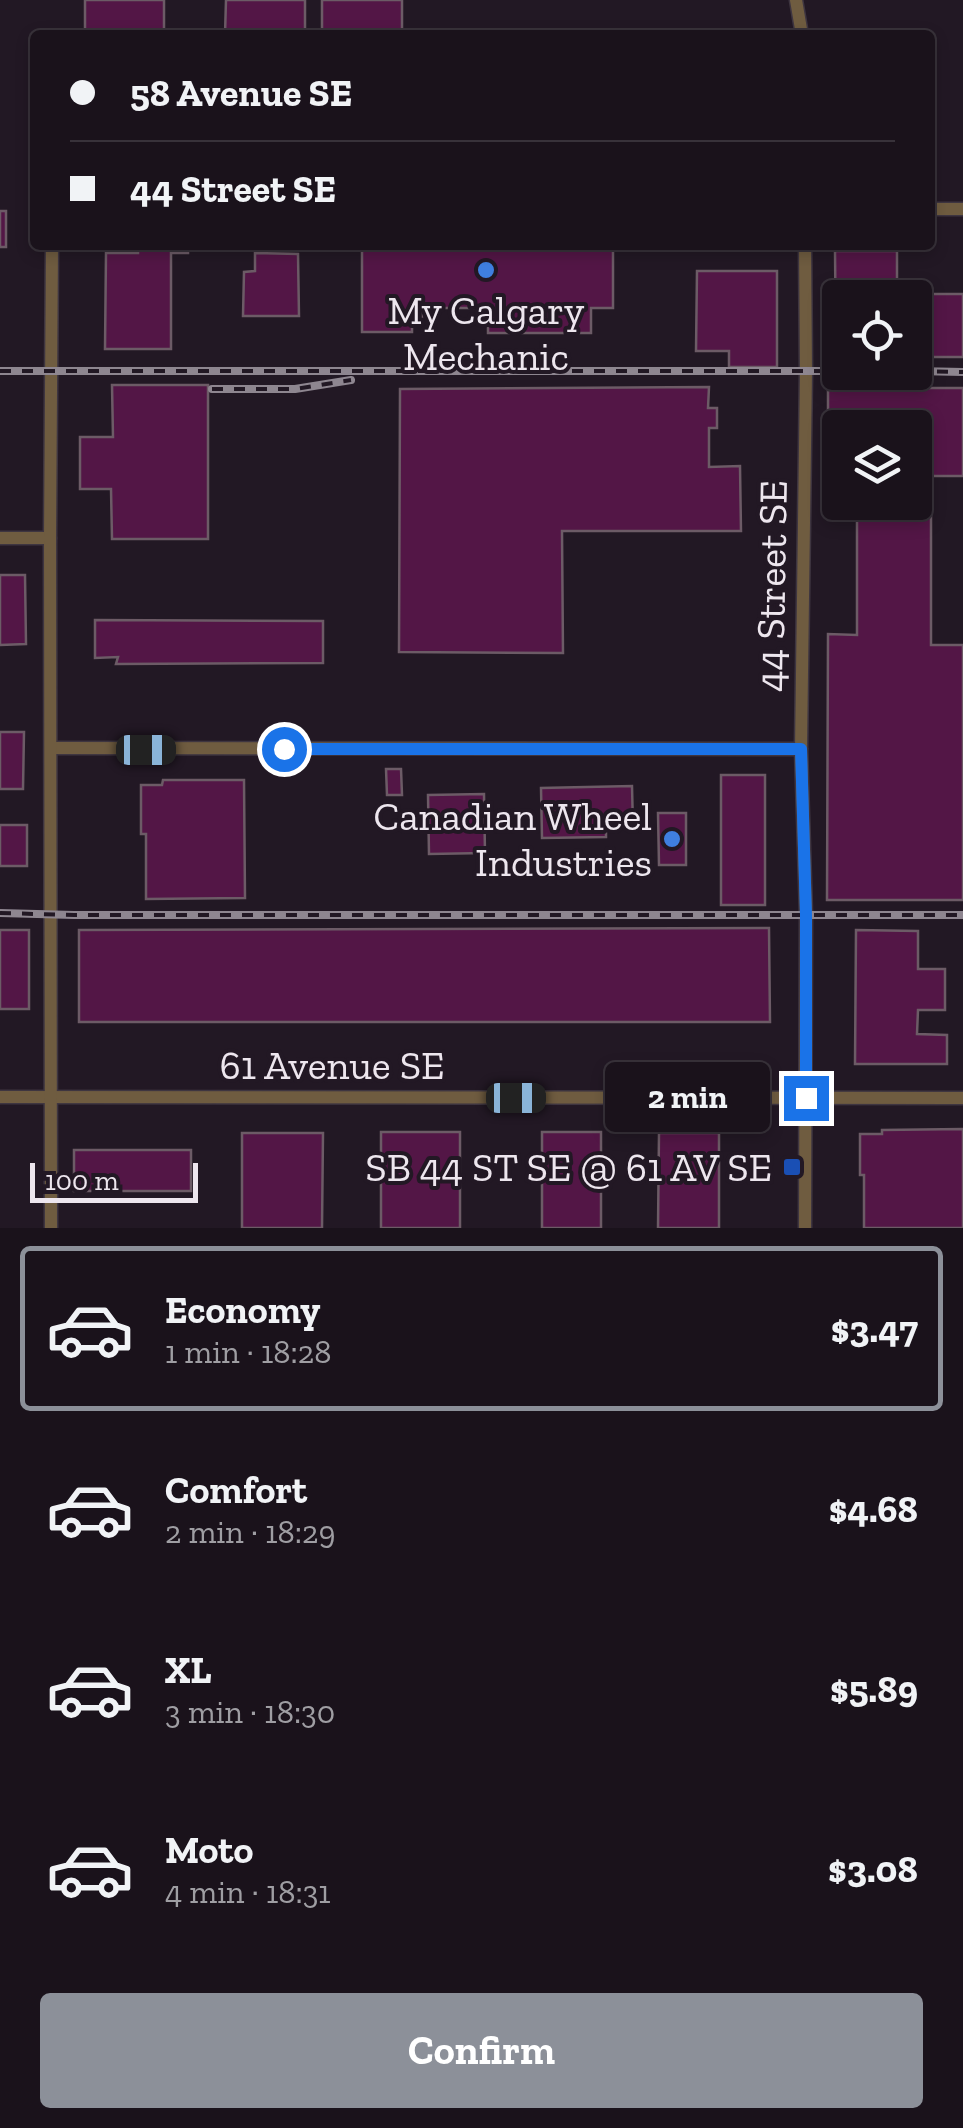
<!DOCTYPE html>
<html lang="en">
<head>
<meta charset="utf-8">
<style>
  :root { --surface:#1a121b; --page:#231b24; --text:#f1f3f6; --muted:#9f9ea3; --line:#38323a; --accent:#8c9099 }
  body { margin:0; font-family:"Zilla Slab",serif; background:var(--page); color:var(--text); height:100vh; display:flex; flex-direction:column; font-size:38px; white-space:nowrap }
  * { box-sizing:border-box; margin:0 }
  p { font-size:32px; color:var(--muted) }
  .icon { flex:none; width:55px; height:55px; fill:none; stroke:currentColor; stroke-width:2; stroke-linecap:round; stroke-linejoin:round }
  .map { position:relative; height:1228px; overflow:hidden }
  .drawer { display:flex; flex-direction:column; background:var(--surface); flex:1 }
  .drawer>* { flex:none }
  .hud { position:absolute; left:30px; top:30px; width:905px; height:220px; border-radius:10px; box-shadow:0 5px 15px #0003,0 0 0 2px var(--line); display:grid; align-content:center; height:220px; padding:0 40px; background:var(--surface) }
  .controls { position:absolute; left:822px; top:280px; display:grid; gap:20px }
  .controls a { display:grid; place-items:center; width:110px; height:110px; border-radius:10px; background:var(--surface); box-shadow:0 5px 15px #0003,0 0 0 2px var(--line); font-size:50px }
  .scale { position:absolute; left:30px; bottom:25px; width:168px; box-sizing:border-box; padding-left:10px; border:5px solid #ede6ee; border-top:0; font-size:28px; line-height:35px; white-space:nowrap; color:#ede6ee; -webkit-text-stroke:8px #221824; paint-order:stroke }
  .end { position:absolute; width:45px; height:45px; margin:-22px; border:12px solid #1a73e8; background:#fff; box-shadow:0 0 0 5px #fff }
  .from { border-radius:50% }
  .bubble { position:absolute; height:70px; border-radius:10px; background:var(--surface); box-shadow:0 5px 15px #0003,0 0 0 2px var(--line); font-size:32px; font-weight:800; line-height:70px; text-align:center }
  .car { position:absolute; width:30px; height:60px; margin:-30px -15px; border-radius:12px; box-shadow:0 0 8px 2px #0007; background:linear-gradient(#222 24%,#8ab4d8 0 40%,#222 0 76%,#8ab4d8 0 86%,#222 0) }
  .hud b { display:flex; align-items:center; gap:35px; height:95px; font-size:38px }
  .hud b+b { border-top:2px solid var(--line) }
  .hud i { width:25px; height:25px; background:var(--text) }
  ul { padding:18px 0 0; list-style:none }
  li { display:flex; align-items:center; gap:30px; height:165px; margin:0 20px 15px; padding:0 20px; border:5px solid transparent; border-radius:10px }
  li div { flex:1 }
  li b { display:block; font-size:38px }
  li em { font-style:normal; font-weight:800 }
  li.active { border-color:var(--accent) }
  li>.icon { width:90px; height:90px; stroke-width:1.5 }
  .button { display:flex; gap:20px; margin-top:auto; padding:20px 40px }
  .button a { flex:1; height:115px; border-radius:10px; background:var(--accent); color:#fff; font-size:40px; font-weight:800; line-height:115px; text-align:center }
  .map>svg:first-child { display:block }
  .building { fill:#531646; stroke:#6c5b66; stroke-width:2.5 }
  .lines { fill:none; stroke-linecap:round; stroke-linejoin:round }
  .minor-casing { stroke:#3e3540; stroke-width:15 }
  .minor { stroke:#6f5c40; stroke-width:12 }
  .rail-casing { stroke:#8e8690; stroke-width:8 }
  .rail { stroke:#221824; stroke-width:4; stroke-dasharray:11; stroke-linecap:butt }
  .route { stroke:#1a73e8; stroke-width:12 }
  .shop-dot { fill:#3f7fe0; stroke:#221824; stroke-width:4 }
  .transit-dot { fill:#1a4fb4; stroke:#221824; stroke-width:4 }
  .labels { text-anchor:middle; stroke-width:8; stroke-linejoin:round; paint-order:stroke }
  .poi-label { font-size:40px; fill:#ede6ee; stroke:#221824; text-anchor:end }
  .street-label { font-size:40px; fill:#ede6ee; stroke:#221824 }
</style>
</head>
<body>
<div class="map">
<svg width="963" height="1228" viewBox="0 0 963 1228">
  <rect width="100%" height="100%" fill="#221824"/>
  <g class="building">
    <rect x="85" y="0" width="79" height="35"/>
    <polygon points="226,0 305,0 305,35 225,35"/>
    <rect x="322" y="0" width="80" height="35"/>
    <rect x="0" y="211" width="6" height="36"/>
    <polygon points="138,245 188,245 188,253 171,253 171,349 105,349 106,253 138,253"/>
    <polygon points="362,247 613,247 613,308 591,308 591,333 488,333 488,308 422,308 422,322 412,322 412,332 362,332"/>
    <polygon points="835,251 897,251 897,294 963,294 963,357 915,357 915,298 840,298 840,357 836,357"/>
    <polygon points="255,253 298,254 299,316 243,316 244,272 255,271"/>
    <polygon points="697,271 777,271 777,367 729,367 729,351 696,351"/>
    <polygon points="112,385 208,385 208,539 112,539 111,489 80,489 80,437 113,437"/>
    <polygon points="709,387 708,408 717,408 717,428 709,428 709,467 740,466 741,531 562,531 563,653 399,652 400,389"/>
    <polygon points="828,388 963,388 963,476 931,476 931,645 963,645 963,900 827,900 828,634 857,635 857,502 915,502 915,428 840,428 840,472 828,472"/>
    <polygon points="0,575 25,575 26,644 0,645"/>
    <polygon points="95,620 323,621 323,663 116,664 118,657 95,658"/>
    <polygon points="0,732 24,732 23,789 0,789"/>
    <polygon points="386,769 401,769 402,795 387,795"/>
    <rect x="721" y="775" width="44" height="130"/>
    <polygon points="163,780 244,780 245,898 146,899 146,834 141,834 141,785 162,785"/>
    <polygon points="632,786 633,827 606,827 606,837 542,838 541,788"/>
    <polygon points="484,794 485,853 429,854 428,795"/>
    <polygon points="658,813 686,813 686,865 659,865"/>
    <rect x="0" y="825" width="27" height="41"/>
    <polygon points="769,928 770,1022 79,1022 79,930"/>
    <rect x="0" y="930" width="29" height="79"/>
    <polygon points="856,930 918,931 918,969 945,969 945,1010 918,1010 917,1034 947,1035 947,1064 855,1064"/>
    <polygon points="963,1129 963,1228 864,1228 864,1175 860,1175 860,1134 882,1134 882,1130"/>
    <rect x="381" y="1132" width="79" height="96"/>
    <rect x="542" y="1132" width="59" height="96"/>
    <polygon points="242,1133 323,1133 322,1228 242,1228"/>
    <polygon points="659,1133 719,1133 719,1228 658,1228"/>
    <rect x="74" y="1150" width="117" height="41"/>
  </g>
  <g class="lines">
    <defs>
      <g id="minor">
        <polyline points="796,0 802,35"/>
        <polyline points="930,209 963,209"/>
        <polyline points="0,538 50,538"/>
        <polyline points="51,748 801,749"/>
        <polyline points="0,1097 963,1098"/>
        <polyline points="51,1228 50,538 52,245"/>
        <polyline points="805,1228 806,915 801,749 806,371 805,245"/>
      </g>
    </defs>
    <use href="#minor" class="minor-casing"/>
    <use href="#minor" class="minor"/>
    <defs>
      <g id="rail">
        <polyline points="0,371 840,371"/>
        <polyline points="915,371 963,372"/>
        <polyline points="212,389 295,389 351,380"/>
        <polyline points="0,913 74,915 963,915"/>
      </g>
    </defs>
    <use href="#rail" class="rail-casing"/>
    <use href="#rail" class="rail"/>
  </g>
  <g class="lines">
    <polyline class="route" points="284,749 801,749 806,915 806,1098"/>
  </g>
  <g class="shop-dot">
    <circle cx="486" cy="270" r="10"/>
    <circle cx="672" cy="839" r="10"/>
  </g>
  <rect class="transit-dot" x="782" y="1157" width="20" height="20" rx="5"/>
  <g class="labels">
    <g class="poi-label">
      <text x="486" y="324" text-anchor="middle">My Calgary<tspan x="486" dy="46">Mechanic</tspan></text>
      <text x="652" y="830">Canadian Wheel<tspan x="652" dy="46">Industries</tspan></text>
      <text x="772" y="1181">SB 44 ST SE @ 61 AV SE</text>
    </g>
    <g class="street-label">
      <text transform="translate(771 586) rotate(-89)" y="14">44 Street SE</text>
      <text x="332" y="1079">61 Avenue SE</text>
    </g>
  </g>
</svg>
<div class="controls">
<a><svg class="icon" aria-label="locate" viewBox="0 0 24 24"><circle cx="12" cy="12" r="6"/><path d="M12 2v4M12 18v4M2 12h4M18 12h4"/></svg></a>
<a><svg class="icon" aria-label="layers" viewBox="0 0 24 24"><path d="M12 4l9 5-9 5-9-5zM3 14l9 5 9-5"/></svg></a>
</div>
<div class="scale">100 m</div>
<i class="end from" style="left:284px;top:749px"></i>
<i class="end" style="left:806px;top:1098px"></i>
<div class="bubble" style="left:605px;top:1062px;width:165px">2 min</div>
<i class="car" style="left:146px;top:750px;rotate:90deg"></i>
<i class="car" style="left:516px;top:1098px;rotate:90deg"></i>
<div class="hud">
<b><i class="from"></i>58 Avenue SE</b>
<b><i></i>44 Street SE</b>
</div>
</div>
<section class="drawer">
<ul>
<li class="active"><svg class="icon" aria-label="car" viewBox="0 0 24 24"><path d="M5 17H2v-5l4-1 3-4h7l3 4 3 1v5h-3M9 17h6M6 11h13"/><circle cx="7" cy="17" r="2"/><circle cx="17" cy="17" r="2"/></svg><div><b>Economy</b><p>1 min · 18:28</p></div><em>$3.47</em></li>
<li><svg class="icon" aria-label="car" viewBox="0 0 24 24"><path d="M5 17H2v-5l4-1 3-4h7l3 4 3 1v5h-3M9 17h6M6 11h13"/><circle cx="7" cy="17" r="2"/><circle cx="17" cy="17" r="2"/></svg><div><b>Comfort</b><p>2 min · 18:29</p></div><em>$4.68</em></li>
<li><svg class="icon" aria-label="car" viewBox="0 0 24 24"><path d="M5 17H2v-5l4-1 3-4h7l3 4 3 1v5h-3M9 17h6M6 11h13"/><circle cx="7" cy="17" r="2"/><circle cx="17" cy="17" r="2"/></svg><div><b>XL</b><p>3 min · 18:30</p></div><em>$5.89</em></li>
<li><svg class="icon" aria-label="car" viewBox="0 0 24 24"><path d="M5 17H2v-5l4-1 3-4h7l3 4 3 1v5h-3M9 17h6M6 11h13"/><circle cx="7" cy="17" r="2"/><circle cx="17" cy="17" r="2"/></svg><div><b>Moto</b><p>4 min · 18:31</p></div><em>$3.08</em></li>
</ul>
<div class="button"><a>Confirm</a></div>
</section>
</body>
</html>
